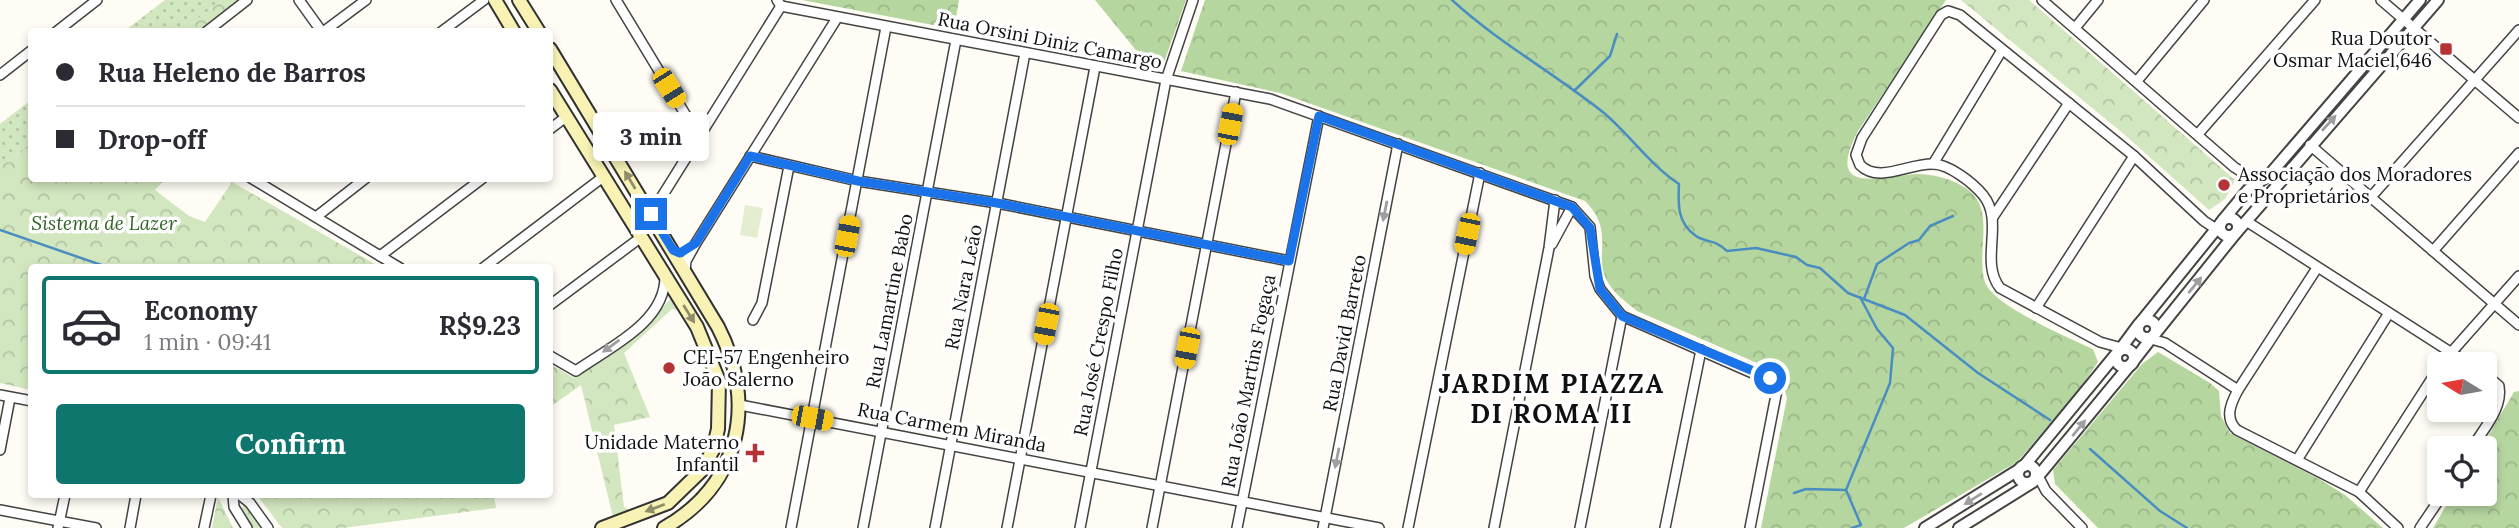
<!DOCTYPE html>
<html lang="en">
<head>
<meta charset="utf-8">
<style>
  :root { --surface:#fff; --page:#f2f2f3; --text:#2b2b33; --muted:#7c7c81; --line:#e1e1e2; --accent:#0f766e }
  body { margin:0; font-family:Lora,serif; background:var(--page); color:var(--text); height:100vh; display:flex; flex-direction:column; font-size:26px; white-space:nowrap }
  * { box-sizing:border-box; margin:0 }
  p { font-size:23px; color:var(--muted) }
  .icon { flex:none; width:38px; height:38px; fill:none; stroke:currentColor; stroke-width:2; stroke-linecap:round; stroke-linejoin:round }
  .map { position:relative; flex:1; overflow:hidden }
  .panel { position:absolute; left:28px; top:264px; width:525px; height:234px; display:flex; flex-direction:column; background:var(--surface); border-radius:7px; box-shadow:0 4px 10px #0003 }
  .panel>* { flex:none }
  .guide { position:absolute; left:28px; top:28px; width:525px; height:154px; border-radius:7px; box-shadow:0 4px 10px #0003; display:grid; align-content:center; height:154px; padding:0 28px; background:var(--surface) }
  .needle { width:46px; rotate:281deg }
  .fabs { position:absolute; left:2427px; top:352px; display:grid; gap:14px }
  .fabs a { display:grid; place-items:center; width:70px; height:70px; border-radius:7px; background:var(--surface); box-shadow:0 4px 10px #0003; font-size:35px }
  .end { position:absolute; width:32px; height:32px; margin:-16px; border:9px solid #1a73e8; background:#fff; box-shadow:0 0 0 4px #fff }
  .from { border-radius:50% }
  .bubble { position:absolute; height:49px; border-radius:7px; background:var(--surface); box-shadow:0 4px 10px #0003; font-size:23px; font-weight:800; line-height:49px; text-align:center }
  .car { position:absolute; width:21px; height:42px; margin:-21px -10px; border-radius:9px; box-shadow:0 0 5px 2px #0007; background:linear-gradient(#f5c518 24%,#345 0 40%,#f5c518 0 76%,#345 0 86%,#f5c518 0) }
  .guide b { display:flex; align-items:center; gap:24px; height:66px; font-size:26px }
  .guide b+b { border-top:2px solid var(--line) }
  .guide i { width:18px; height:18px; background:var(--text) }
  ul { padding:12px 0 0; list-style:none }
  li { display:flex; align-items:center; gap:21px; height:98px; margin:0 14px 10px; padding:0 14px; border:4px solid transparent; border-radius:7px }
  li div { flex:1 }
  li b { display:block; font-size:26px }
  li em { font-style:normal; font-weight:800 }
  li.current { border-color:var(--accent) }
  li>.icon { width:63px; height:63px; stroke-width:1.5 }
  .primary-button { display:flex; gap:14px; margin-top:auto; padding:14px 28px }
  .primary-button a { flex:1; height:80px; border-radius:7px; background:var(--accent); color:#fff; font-size:28px; font-weight:800; line-height:80px; text-align:center }
  .map>svg:first-child { display:block }
  .grass { fill:url(#grass-dots) }
  .forest { fill:url(#forest-crowns) }
  .park { fill:url(#park-crowns) }
  .pitch { fill:#e3eed0 }
  .lines { fill:none; stroke-linecap:round; stroke-linejoin:round }
  .stream { stroke:#4a8dc1; stroke-width:2.5 }
  .minor-casing { stroke:#434343; stroke-width:12 }
  .tertiary-casing { stroke:#434343; stroke-width:14 }
  .secondary-casing { stroke:#323232; stroke-width:16 }
  .minor { stroke:#fff; stroke-width:9 }
  .tertiary { stroke:#fff; stroke-width:10 }
  .secondary { stroke:#f8f3b5; stroke-width:12 }
  .oneway { fill:#9f9f9f }
  .oneway2 { fill:#908d6b }
  .route { stroke:#1a73e8; stroke-width:9 }
  .poi-dot { fill:#b43435; stroke:#fff; stroke-width:2.5 }
  .labels { text-anchor:middle; stroke-width:7; stroke-linejoin:round; paint-order:stroke }
  .poi-label { font-size:19px; fill:#101010; stroke:#fff; text-anchor:end }
  .street-label { font-size:19px; fill:#101010; stroke:#fff }
  .park-label { font-size:19px; font-style:italic; fill:#306325; stroke:#fff }
  .district-label { font-size:26px; font-weight:bold; letter-spacing:2px; fill:#101010; stroke:#fff }
</style>
</head>
<body>
<div class="map">
<svg width="2519" height="528" viewBox="0 0 2519 528">
  <defs>
    <pattern id="grass-dots" width="8" height="8" patternUnits="userSpaceOnUse" patternTransform="scale(1.75)"><rect width="8" height="8" fill="#d2e6bf"/><path d="M2 2h.1M6 6h.1" fill="none" stroke="#b3c4a3" stroke-width="1.8" stroke-linecap="round"/></pattern>
    <pattern id="forest-crowns" width="20" height="18" patternUnits="userSpaceOnUse" patternTransform="scale(1.75)"><rect width="20" height="18" fill="#b6d6a0"/><path d="M2 6a3 3 0 1 1 6 0M12 15a3 3 0 1 1 6 0" fill="none" stroke="#9bb789"/></pattern>
    <pattern id="park-crowns" width="20" height="18" patternUnits="userSpaceOnUse" patternTransform="scale(1.75)"><rect width="20" height="18" fill="#d2e6bf"/><path d="M2 6a3 3 0 1 1 6 0M12 15a3 3 0 1 1 6 0" fill="none" stroke="#b3c4a3"/></pattern>
  </defs>
  <rect width="100%" height="100%" fill="#fefcf4"/>
  <g class="grass">
    <polygon points="165,0 223,0 181,31 123,32"/>
    <polygon points="31,100 31,143 0,167 0,124"/>
  </g>
  <g class="forest">
    <polygon points="802,0 959,0 954,29"/>
    <polygon points="1095,0 1186,0 1162,68 1149,66"/>
    <path d="M1205,0H1946L1858,131C1823,198 1883,175 1918,174C1933,174 1951,179 1964,187C1998,207 1975,251 1985,282C1993,306 2070,338 2093,349L2098,362L2078,391L2017,462L1904,528H1761L1787,398L1780,373L1637,311C1626,302 1613,293 1606,279C1594,253 1615,231 1585,201L1280,93L1181,71Z"/>
    <polygon points="2158,352 2210,383 2219,391 2221,416 2230,433 2319,479 2345,495 2383,528 2098,528 2055,484 2053,470 2142,364"/>
    <polygon points="2519,391 2519,528 2433,528 2453,494 2485,494 2485,448 2481,448 2514,392"/>
  </g>
  <g class="park">
    <polygon points="223,0 239,0 197,31 181,31"/>
    <polygon points="1961,0 2029,0 2235,180 2225,199 2209,210 2125,135"/>
    <polygon points="31,143 31,156 27,160 31,158 32,178 165,179 155,190 189,216 205,222 232,182 382,268 32,268 31,390 0,383 0,167"/>
    <polygon points="672,297 681,311 672,309 624,353 650,417 614,425 624,507 630,510 613,517 581,385 550,407 550,364 574,378 648,324"/>
    <polygon points="257,495 494,495 496,508 343,528 282,528"/>
    <polygon points="218,497 233,528 212,528"/>
    <polygon points="245,504 264,528 251,528 240,512"/>
  </g>
  <polygon class="pitch" points="745,205 763,208 757,238 740,235"/>
  <g class="lines">
    <g class="stream">
      <path d="M1452,0C1499,43 1554,73 1604,113C1630,135 1650,165 1679,184C1678,204 1677,223 1696,236C1706,243 1713,238 1727,251L1756,248L1796,257L1807,265L1820,268L1848,293L1905,315L1978,373L2050,420"/>
      <polyline points="1574,91 1610,56 1617,34"/>
      <polyline points="0,230 110,268"/>
      <polyline points="1864,299 1877,264 1909,243 1919,240 1930,226 1953,216"/>
      <polyline points="2090,449 2160,511 2187,528"/>
      <polyline points="1846,490 1861,525 1852,528"/>
      <polyline points="1794,493 1806,489 1846,490 1890,383 1893,348 1877,329 1860,297"/>
    </g>
    <defs>
      <g id="minor">
        <polyline points="299,0 322,32"/>
        <polyline points="616,0 699,137"/>
        <polyline points="2042,0 2234,167 2259,183"/>
        <polyline points="2381,0 2519,118"/>
        <polyline points="781,6 1270,99 1572,207 1590,227 1595,276 1600,289 1622,316 1775,383 1777,390 1750,528"/>
        <polyline points="2075,28 2098,0"/>
        <polyline points="56,32 97,0"/>
        <polyline points="206,32 247,0"/>
        <polyline points="323,32 366,0"/>
        <polyline points="441,32 484,0"/>
        <polyline points="0,75 32,50"/>
        <polyline points="2137,81 2204,0"/>
        <polyline points="550,129 566,117"/>
        <polyline points="2198,134 2315,0"/>
        <polyline points="2310,145 2519,325"/>
        <polyline points="750,156 858,181 997,203 1289,261"/>
        <polyline points="1933,164 2002,50"/>
        <polyline points="251,178 400,268"/>
        <polyline points="2371,197 2519,30"/>
        <polyline points="651,214 781,6 777,0"/>
        <polyline points="316,217 366,178"/>
        <polyline points="1993,217 2069,103"/>
        <polyline points="2246,221 2469,364"/>
        <polyline points="1552,244 1572,207"/>
        <polyline points="2433,251 2519,153"/>
        <polyline points="380,256 483,178"/>
        <polyline points="483,268 603,177"/>
        <path d="M2317,268L2238,390C2231,403 2224,418 2237,430L2359,492L2398,528"/>
        <polyline points="685,271 686,261 696,243 837,18"/>
        <polyline points="550,305 640,238"/>
        <polyline points="2036,308 2134,156"/>
        <polyline points="753,320 762,303 789,166"/>
        <polyline points="2148,338 2165,343 2238,390"/>
        <path d="M2125,349L2100,342L2000,288C1979,261 2005,222 1983,195C1973,183 1949,164 1933,164C1909,163 1879,184 1860,165L1856,155L1862,138L1941,15L1948,11L1960,15L2134,156L2204,221L2222,233"/>
        <path d="M550,356L576,371C608,348 665,323 665,277"/>
        <polyline points="2441,364 2519,276"/>
        <polyline points="0,395 32,401"/>
        <polyline points="740,405 1379,528"/>
        <path d="M2472,448C2483,429 2503,409 2499,386L2485,374"/>
        <polyline points="0,450 10,398"/>
        <polyline points="2297,460 2389,313"/>
        <polyline points="2036,472 2046,491 2082,528"/>
        <polyline points="2359,492 2440,366"/>
        <polyline points="233,495 234,507 247,528"/>
        <polyline points="240,495 250,503 268,528"/>
        <polyline points="0,510 96,528"/>
        <polyline points="58,528 65,495"/>
        <polyline points="130,528 136,495"/>
        <polyline points="204,528 211,495"/>
        <polyline points="791,528 886,27"/>
        <polyline points="863,528 956,40"/>
        <polyline points="935,528 1025,53"/>
        <polyline points="1007,528 1095,67"/>
        <polyline points="1080,528 1166,80 1193,0"/>
        <polyline points="1152,528 1236,92"/>
        <polyline points="1237,528 1319,116"/>
        <polyline points="1323,528 1398,144"/>
        <polyline points="1408,528 1480,173"/>
        <polyline points="1494,528 1549,248 1555,200"/>
        <polyline points="1580,528 1622,316"/>
        <polyline points="1665,528 1701,350"/>
        <polyline points="2420,528 2443,494"/>
      </g>
      <g id="tertiary">
        <circle cx="2229" cy="227" r="9"/>
        <polyline points="2223,220 2248,190 2271,173 2420,0"/>
        <polyline points="2236,233 2438,0"/>
        <circle cx="2147" cy="329" r="9"/>
        <polyline points="2141,322 2221,223"/>
        <polyline points="2154,335 2235,234"/>
        <circle cx="2125" cy="358" r="9"/>
        <polyline points="2119,351 2139,324"/>
        <polyline points="2132,363 2153,336"/>
        <circle cx="2027" cy="474" r="9"/>
        <polyline points="2024,466 2117,353"/>
        <polyline points="2035,480 2130,365"/>
        <polyline points="1925,528 2020,469"/>
        <polyline points="1959,528 2033,482"/>
      </g>
      <g id="secondary">
        <polyline points="495,0 514,32"/>
        <polyline points="519,0 539,32"/>
        <path d="M550,49L718,327C757,403 741,484 664,528"/>
        <polyline points="550,90 697,327 719,381 718,429 713,450 701,471 668,503 602,528"/>
      </g>
    </defs>
    <use href="#minor" class="minor-casing"/>
    <use href="#tertiary" class="tertiary-casing"/>
    <use href="#secondary" class="secondary-casing"/>
    <use href="#minor" class="minor"/>
    <use href="#tertiary" class="tertiary"/>
    <use href="#secondary" class="secondary"/>
  </g>
  <defs><path id="oneway-solid" d="M-6-.8H1V-3.2L6.5 0L1 3.2V.8H-6Z" transform="scale(1.75)"/></defs>
  <g class="oneway">
    <use href="#oneway-solid" transform="translate(2329 123) rotate(-48)"/>
    <use href="#oneway-solid" transform="translate(1385 211) rotate(101)"/>
    <use href="#oneway-solid" transform="translate(2195 285) rotate(-51)"/>
    <use href="#oneway-solid" transform="translate(611 346) rotate(144)"/>
    <use href="#oneway-solid" transform="translate(2079 428) rotate(-51)"/>
    <use href="#oneway-solid" transform="translate(1337 458) rotate(101)"/>
    <use href="#oneway-solid" transform="translate(1973 499) rotate(148)"/>
  </g>
  <g class="oneway2">
    <use href="#oneway-solid" transform="translate(630 180) rotate(-121)"/>
    <use href="#oneway-solid" transform="translate(689 314) rotate(58)"/>
    <use href="#oneway-solid" transform="translate(655 508) rotate(159)"/>
  </g>
  <g class="lines">
    <polyline class="route" points="651,214 673,250 680,253 696,243 750,156 858,181 997,203 1289,261 1319,116 1572,207 1590,228 1600,289 1622,316 1770,378"/>
  </g>
  <g class="poi-dot">
    <rect x="2439" y="42" width="14" height="14" rx="3.5"/>
    <circle cx="2224" cy="185" r="7"/>
    <circle cx="669" cy="368" r="7"/>
    <path d="M751.5 442.5h7v7h7v7h-7v7h-7v-7h-7v-7h7z"/>
  </g>
  <g class="labels">
    <g class="poi-label">
      <text x="2432" y="45">Rua Doutor<tspan x="2432" dy="22">Osmar Maciel,646</tspan></text>
      <text x="2238" y="181" text-anchor="start">Associação dos Moradores<tspan x="2238" dy="22">e Proprietários</tspan></text>
      <text x="683" y="364" text-anchor="start">CEI-57 Engenheiro<tspan x="683" dy="22">João Salerno</tspan></text>
      <text x="739" y="449">Unidade Materno<tspan x="739" dy="22">Infantil</tspan></text>
    </g>
    <g class="street-label">
      <text transform="translate(1050 40) rotate(11)" y="7">Rua Orsini Diniz Camargo</text>
      <text transform="translate(963 287) rotate(-79)" y="7">Rua Nara Leão</text>
      <text transform="translate(889 301) rotate(-79)" y="7">Rua Lamartine Babo</text>
      <text transform="translate(1344 333) rotate(-79)" y="7">Rua David Barreto</text>
      <text transform="translate(1098 342) rotate(-79)" y="7">Rua José Crespo Filho</text>
      <text transform="translate(1248 381) rotate(-79)" y="7">Rua João Martins Fogaça</text>
      <text transform="translate(952 427) rotate(11)" y="7">Rua Carmem Miranda</text>
    </g>
    <g class="park-label">
      <text x="104" y="230">Sistema de Lazer</text>
    </g>
    <g class="district-label">
      <text x="1552" y="393">JARDIM PIAZZA<tspan x="1552" dy="30">DI ROMA II</tspan></text>
    </g>
  </g>
</svg>
<div class="fabs">
<a><svg class="needle" viewBox="-14 -14 28 28"><path d="M0-13l5 13h-10z" fill="#e53935"/><path d="M0 13l5-13h-10z" fill="#7c7c81"/></svg></a>
<a><svg class="icon" aria-label="locate" viewBox="0 0 24 24"><circle cx="12" cy="12" r="6"/><path d="M12 2v4M12 18v4M2 12h4M18 12h4"/></svg></a>
</div>
<i class="end from" style="left:1770px;top:378px"></i>
<i class="end" style="left:651px;top:214px"></i>
<div class="bubble" style="left:593px;top:112px;width:116px">3 min</div>
<i class="car" style="left:669px;top:88px;rotate:148deg"></i>
<i class="car" style="left:1230px;top:124px;rotate:11deg"></i>
<i class="car" style="left:1467px;top:234px;rotate:192deg"></i>
<i class="car" style="left:847px;top:236px;rotate:11deg"></i>
<i class="car" style="left:1046px;top:324px;rotate:191deg"></i>
<i class="car" style="left:1187px;top:348px;rotate:191deg"></i>
<i class="car" style="left:812px;top:418px;rotate:101deg"></i>
<div class="guide">
<b><i class="from"></i>Rua Heleno de Barros</b>
<b><i></i>Drop-off</b>
</div>
<section class="panel">
<ul>
<li class="current"><svg class="icon" aria-label="car" viewBox="0 0 24 24"><path d="M5 17H2v-5l4-1 3-4h7l3 4 3 1v5h-3M9 17h6M6 11h13"/><circle cx="7" cy="17" r="2"/><circle cx="17" cy="17" r="2"/></svg><div><b>Economy</b><p>1 min · 09:41</p></div><em>R$9.23</em></li>
</ul>
<div class="primary-button"><a>Confirm</a></div>
</section>
</div>
</body>
</html>
